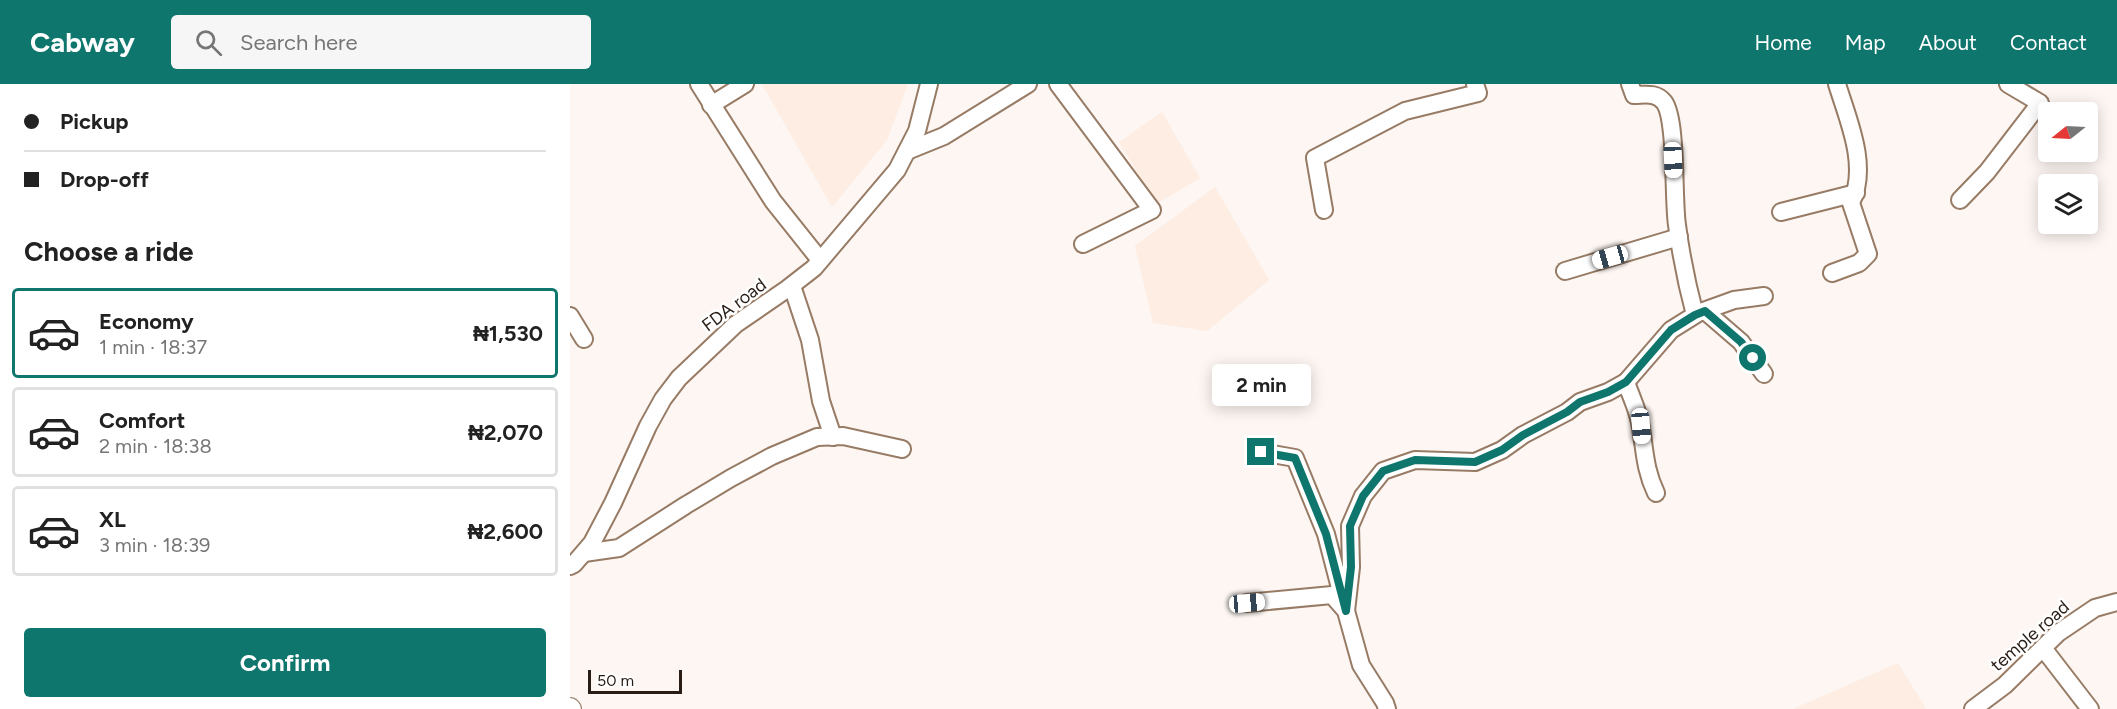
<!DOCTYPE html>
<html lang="en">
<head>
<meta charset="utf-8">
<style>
  :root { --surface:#fff; --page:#f6f6f6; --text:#222; --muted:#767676; --line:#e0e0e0; --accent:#0f766e }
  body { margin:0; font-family:Figtree,sans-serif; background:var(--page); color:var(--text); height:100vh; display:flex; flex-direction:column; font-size:22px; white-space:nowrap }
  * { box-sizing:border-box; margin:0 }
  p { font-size:20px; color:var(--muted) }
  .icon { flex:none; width:33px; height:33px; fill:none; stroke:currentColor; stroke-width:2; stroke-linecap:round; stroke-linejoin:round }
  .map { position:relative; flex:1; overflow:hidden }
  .details { display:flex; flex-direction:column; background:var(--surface); width:570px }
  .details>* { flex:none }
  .top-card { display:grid; align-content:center; height:132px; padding:0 24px; background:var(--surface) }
  .needle { width:39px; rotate:252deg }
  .tools { position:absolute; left:1468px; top:18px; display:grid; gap:12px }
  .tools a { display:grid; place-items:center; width:60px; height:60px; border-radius:6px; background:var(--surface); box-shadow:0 3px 15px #0003; font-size:30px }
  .scale { position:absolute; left:18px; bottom:15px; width:94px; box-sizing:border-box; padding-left:6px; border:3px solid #291d15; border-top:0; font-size:16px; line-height:21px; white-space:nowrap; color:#291d15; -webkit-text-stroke:4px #fff; paint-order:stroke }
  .end { position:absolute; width:27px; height:27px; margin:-14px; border:8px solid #0f766e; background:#fff; box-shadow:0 0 0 3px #fff }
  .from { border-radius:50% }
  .bubble { position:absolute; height:42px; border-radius:6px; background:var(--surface); box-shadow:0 3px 15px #0003; font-size:20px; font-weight:700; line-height:42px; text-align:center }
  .car { position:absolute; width:18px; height:36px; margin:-18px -9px; border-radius:8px; box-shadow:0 0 4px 2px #0007; background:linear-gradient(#fff 24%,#345 0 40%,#fff 0 76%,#345 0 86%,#fff 0) }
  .top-card b { display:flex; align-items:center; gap:21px; height:57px; font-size:22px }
  .top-card b+b { border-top:2px solid var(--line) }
  .top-card i { width:15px; height:15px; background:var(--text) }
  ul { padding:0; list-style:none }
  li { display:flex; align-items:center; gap:18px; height:90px; margin:0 12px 9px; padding:0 12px; border:3px solid var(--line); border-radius:6px }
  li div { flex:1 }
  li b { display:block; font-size:22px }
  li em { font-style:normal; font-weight:700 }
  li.active { border-color:var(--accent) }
  li>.icon { width:54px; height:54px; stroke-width:1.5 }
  h2 { padding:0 24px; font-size:27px; line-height:72px }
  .cta { display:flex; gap:12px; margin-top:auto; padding:12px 24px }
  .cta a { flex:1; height:69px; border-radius:6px; background:var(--accent); color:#fff; font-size:24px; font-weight:700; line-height:69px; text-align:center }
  header { display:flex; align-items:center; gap:36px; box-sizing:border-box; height:84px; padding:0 30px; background:var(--accent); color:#fff }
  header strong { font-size:28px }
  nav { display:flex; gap:33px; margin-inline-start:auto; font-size:21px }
  .search { width:420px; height:54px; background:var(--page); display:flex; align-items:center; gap:15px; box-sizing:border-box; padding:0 21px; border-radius:6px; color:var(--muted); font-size:22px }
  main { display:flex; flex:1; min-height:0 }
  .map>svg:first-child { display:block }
  .built { fill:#fdede2 }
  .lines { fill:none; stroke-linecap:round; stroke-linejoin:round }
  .minor-casing { stroke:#977b65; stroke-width:20 }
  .major-casing { stroke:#977b65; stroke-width:22 }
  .minor { stroke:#fff; stroke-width:16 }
  .major { stroke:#fff; stroke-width:20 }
  .route { stroke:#0f766e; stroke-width:8 }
  .labels { text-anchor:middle; stroke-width:5; stroke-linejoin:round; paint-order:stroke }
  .street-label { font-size:18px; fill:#291d15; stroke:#fff }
</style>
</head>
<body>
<header>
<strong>Cabway</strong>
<div class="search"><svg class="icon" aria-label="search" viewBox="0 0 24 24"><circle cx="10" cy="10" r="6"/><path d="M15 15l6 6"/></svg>Search here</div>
<nav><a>Home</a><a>Map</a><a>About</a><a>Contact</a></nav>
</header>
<main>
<section class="details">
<div class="top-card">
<b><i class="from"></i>Pickup</b>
<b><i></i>Drop-off</b>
</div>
<h2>Choose a ride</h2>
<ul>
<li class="active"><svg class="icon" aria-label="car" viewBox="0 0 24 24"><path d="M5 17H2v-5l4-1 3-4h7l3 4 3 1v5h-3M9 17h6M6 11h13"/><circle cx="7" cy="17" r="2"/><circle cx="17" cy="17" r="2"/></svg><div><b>Economy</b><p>1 min · 18:37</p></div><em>₦1,530</em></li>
<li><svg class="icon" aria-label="car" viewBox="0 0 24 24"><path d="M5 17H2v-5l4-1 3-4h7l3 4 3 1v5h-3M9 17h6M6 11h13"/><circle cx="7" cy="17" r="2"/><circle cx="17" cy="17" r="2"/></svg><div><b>Comfort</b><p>2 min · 18:38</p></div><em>₦2,070</em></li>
<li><svg class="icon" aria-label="car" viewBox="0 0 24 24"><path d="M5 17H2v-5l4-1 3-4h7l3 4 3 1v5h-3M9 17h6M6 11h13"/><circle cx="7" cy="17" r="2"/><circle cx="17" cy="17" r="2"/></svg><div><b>XL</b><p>3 min · 18:39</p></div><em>₦2,600</em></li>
</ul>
<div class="cta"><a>Confirm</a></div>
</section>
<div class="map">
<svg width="1547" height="625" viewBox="0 0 1547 625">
  <rect width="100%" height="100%" fill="#fdf6f2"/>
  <g class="built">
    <polygon points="192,0 338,0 317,56 262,123"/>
    <polygon points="592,28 630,94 586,120 549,58"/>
    <polygon points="645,103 699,196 637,247 583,239 565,162"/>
    <polygon points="1328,579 1356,625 1223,625"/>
  </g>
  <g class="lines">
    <defs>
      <g id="minor">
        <polyline points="129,0 203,117 250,176"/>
        <polyline points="488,0 582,126 513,160"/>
        <path d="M1060,0L1064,11C1075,11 1086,8 1094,18C1107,35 1103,115 1107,141C1111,171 1117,201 1125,231L1101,246L1056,298C1061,313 1069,328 1071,344C1075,368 1075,386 1086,409"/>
        <polyline points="141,21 175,0"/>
        <polyline points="337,67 374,52 458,0"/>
        <polyline points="1390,116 1417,88 1470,19 1438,0"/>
        <polyline points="754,126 745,74 835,27 908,9 905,0"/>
        <polyline points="1211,128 1286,109"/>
        <polyline points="995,187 1109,153"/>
        <path d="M1262,189L1289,179L1298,170L1281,119C1299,82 1278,36 1267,0"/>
        <polyline points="222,202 240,256 251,317 263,353"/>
        <polyline points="1135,227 1171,258 1194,290"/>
        <polyline points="1128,229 1164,216 1194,212"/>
        <polyline points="0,232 14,255"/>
        <polyline points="691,368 725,374 756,450 776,527 781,483 780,442 793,412 813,387 845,376 905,378 932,366 953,351 997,328 1010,318 1038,308 1056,298"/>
        <polyline points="14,469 49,464 116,421 161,394 202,372 247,353 273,352 332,365"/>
        <polyline points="0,482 4,480 22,459 43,419 78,342 93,315 109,294 166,240 217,205 244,184 327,86 347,47 359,0"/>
        <polyline points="677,519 762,511 776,527 791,581 815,619 817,625"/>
        <polyline points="1473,564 1520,625"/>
        <polyline points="1403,625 1435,601 1488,549 1525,524 1547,518"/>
      </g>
      <polyline id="major" points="0,624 1,625"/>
    </defs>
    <use href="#minor" class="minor-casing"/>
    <use href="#major" class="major-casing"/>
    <use href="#minor" class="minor"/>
    <use href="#major" class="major"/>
  </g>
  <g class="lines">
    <polyline class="route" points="691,368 725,374 756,450 776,527 781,483 780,442 793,412 813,387 845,376 905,378 932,366 953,351 997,328 1010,318 1038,308 1056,298 1101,246 1125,231 1135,227 1171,258 1183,274"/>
  </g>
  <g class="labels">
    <g class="street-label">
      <text transform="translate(164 221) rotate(-37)" y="6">FDA road</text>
      <text transform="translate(1460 552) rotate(-41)" y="6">temple road</text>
    </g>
  </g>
</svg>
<div class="tools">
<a><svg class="needle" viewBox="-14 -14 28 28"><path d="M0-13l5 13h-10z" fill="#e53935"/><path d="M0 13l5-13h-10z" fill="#767676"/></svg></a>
<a><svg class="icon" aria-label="layers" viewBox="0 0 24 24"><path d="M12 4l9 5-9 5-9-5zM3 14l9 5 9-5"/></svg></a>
</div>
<div class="scale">50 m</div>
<i class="end from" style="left:1183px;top:274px"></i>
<i class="end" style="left:691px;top:368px"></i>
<div class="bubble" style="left:642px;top:280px;width:99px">2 min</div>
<i class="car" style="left:1103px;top:76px;rotate:177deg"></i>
<i class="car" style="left:1040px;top:173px;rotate:254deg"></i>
<i class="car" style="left:1071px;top:342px;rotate:175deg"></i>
<i class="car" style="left:677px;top:519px;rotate:85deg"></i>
</div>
</main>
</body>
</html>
